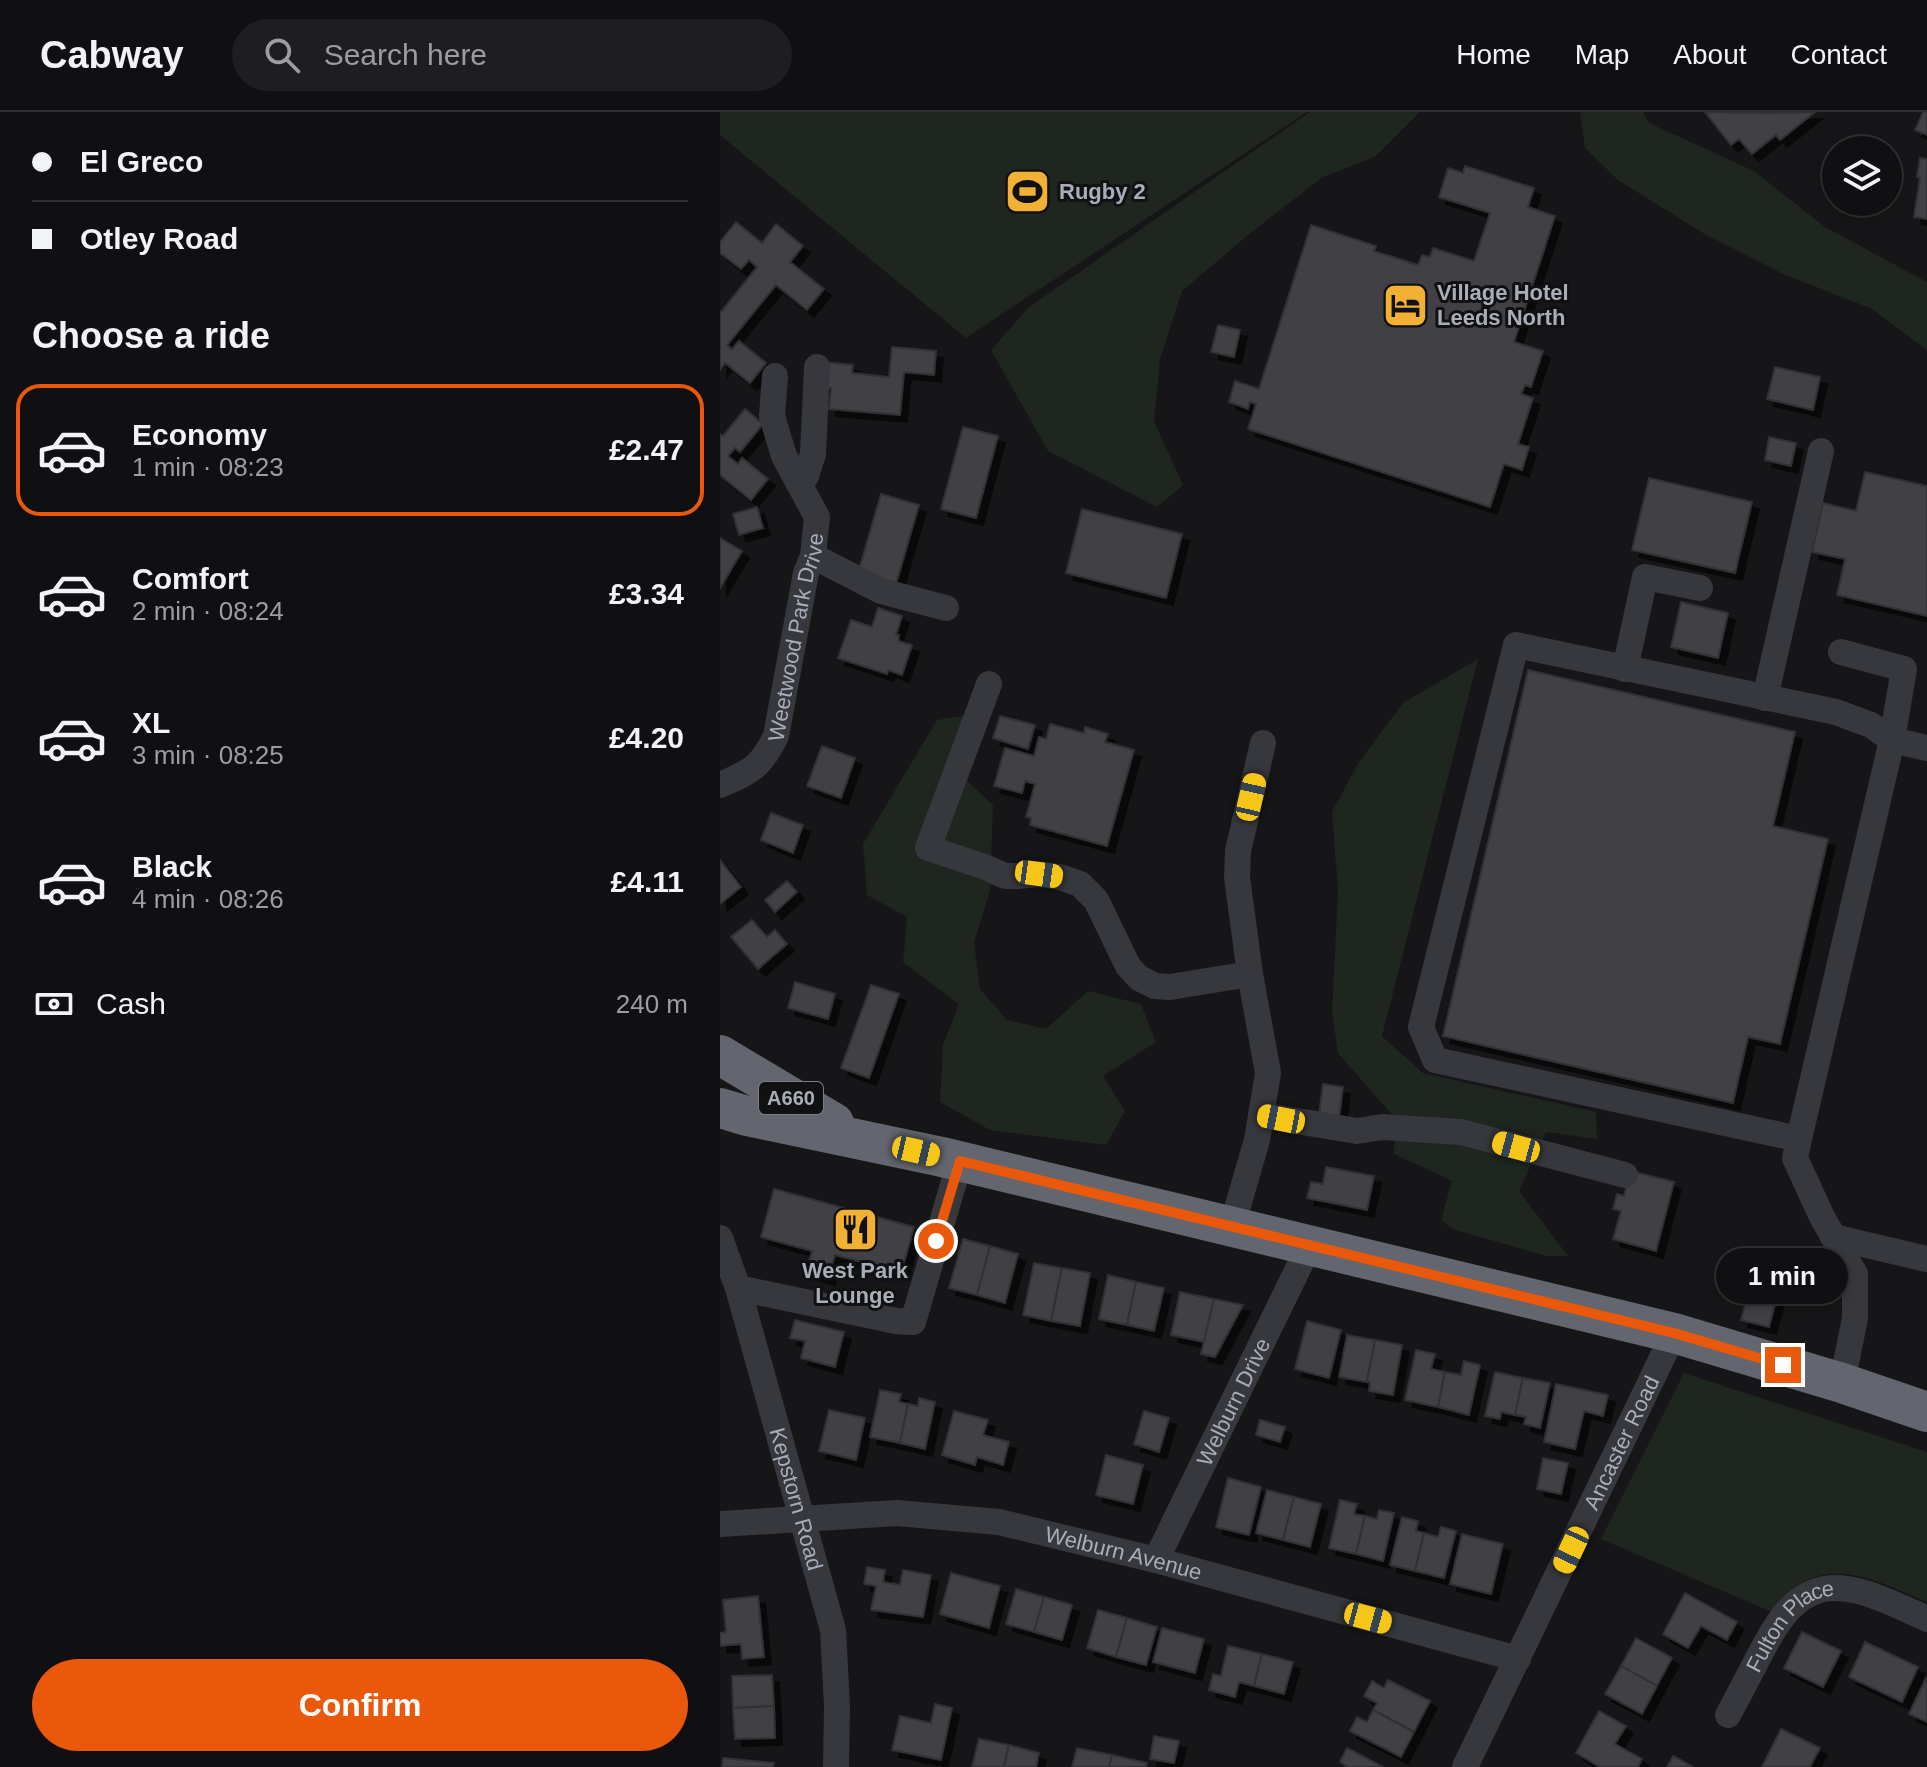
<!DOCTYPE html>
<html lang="en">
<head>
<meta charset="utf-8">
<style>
  :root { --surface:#101012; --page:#1e1e20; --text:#f1f3f6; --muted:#9c9d9f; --line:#303032; --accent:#ea580c }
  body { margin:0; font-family:Helvetica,sans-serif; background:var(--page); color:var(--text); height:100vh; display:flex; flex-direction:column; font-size:30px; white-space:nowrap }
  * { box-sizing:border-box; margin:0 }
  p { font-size:26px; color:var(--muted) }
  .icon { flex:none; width:44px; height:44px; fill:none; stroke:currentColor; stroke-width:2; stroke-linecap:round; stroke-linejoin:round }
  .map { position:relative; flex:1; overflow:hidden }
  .panel { display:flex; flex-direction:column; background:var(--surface); width:720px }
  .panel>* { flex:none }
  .hud { display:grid; align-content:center; height:176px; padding:0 32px; background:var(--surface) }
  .buttons { position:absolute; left:1102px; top:24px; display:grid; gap:16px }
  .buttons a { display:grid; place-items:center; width:80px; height:80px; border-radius:50%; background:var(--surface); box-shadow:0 4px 12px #0003,0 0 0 2px var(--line); font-size:40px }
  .end { position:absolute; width:36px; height:36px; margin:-18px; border:10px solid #ea580c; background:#fff; box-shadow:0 0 0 4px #fff }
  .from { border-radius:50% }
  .bubble { position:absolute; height:56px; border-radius:28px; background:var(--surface); box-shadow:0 4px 12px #0003,0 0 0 2px var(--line); font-size:26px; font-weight:600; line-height:56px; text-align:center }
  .car { position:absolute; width:24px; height:48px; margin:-24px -12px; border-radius:10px; box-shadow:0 0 6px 2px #0007; background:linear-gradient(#f5c518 24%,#345 0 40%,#f5c518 0 76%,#345 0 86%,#f5c518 0) }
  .hud b { display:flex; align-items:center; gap:28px; height:76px; font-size:30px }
  .hud b+b { border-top:2px solid var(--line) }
  .hud i { width:20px; height:20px; background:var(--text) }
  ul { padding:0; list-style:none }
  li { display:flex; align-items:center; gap:24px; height:132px; margin:0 16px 12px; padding:0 16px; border:4px solid transparent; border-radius:24px }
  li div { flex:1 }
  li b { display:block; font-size:30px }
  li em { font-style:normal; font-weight:600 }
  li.on { border-color:var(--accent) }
  li>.icon { width:72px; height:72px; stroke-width:1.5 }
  h2 { padding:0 32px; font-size:36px; line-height:96px }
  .pay { display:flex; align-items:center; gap:20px; height:88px; padding:0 32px; font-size:30px }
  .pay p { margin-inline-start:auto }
  .cta { display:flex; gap:16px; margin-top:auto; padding:16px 32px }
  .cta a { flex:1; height:92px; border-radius:48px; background:var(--accent); color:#fff; font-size:32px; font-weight:600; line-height:92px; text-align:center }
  header { display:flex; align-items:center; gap:48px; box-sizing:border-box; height:112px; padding:0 40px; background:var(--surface); border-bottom:2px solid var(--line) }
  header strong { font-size:38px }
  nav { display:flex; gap:44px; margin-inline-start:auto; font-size:28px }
  .search { width:560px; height:72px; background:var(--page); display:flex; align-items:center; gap:20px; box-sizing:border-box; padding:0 28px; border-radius:44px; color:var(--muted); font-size:30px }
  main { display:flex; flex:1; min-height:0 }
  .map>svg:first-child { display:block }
  .green { fill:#1e261f }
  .building { fill:#404145; stroke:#303034; stroke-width:2; filter:url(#shadow) }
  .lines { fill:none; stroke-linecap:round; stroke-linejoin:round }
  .minor { stroke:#37383d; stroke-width:26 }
  .highway { stroke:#63666e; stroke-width:40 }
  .route { stroke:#ea580c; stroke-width:10 }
  .labels { text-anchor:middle; stroke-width:6; stroke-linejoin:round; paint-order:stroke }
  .shield { fill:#111113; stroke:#7b7e86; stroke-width:2 }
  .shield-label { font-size:20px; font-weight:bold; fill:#a8adb8 }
  .poi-label { font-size:22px; font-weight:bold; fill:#a8adb8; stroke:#111113; text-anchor:start }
  .street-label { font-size:22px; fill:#a8adb8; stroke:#111113 }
</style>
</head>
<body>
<header>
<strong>Cabway</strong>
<div class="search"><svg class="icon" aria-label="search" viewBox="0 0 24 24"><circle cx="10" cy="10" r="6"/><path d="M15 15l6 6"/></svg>Search here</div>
<nav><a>Home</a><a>Map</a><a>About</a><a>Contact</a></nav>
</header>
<main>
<section class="panel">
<div class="hud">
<b><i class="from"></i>El Greco</b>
<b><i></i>Otley Road</b>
</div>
<h2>Choose a ride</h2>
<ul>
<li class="on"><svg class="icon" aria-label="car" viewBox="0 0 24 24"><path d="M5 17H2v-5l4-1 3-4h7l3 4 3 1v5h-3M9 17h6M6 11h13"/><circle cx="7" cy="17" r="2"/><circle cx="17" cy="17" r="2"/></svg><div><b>Economy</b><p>1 min · 08:23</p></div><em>£2.47</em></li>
<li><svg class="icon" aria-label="car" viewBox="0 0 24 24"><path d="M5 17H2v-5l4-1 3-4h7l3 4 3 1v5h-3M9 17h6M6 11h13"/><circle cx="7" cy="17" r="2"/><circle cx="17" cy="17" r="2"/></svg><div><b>Comfort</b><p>2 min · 08:24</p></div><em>£3.34</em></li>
<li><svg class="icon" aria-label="car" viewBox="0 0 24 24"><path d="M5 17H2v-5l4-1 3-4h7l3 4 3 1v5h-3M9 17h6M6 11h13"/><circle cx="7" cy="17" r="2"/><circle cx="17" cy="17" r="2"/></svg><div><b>XL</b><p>3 min · 08:25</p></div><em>£4.20</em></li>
<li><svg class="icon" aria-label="car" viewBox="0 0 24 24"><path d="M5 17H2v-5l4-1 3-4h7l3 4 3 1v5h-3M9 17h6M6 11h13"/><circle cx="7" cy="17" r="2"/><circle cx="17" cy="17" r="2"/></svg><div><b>Black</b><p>4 min · 08:26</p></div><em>£4.11</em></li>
</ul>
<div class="pay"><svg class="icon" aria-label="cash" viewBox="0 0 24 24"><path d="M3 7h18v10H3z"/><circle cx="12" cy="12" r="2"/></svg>Cash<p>240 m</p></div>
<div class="cta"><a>Confirm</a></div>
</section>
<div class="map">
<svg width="1207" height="1655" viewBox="0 0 1207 1655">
  <defs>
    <filter id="shadow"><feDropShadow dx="7" dy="7" stdDeviation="0" flood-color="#0009"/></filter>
  </defs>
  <rect width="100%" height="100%" fill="#161618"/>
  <g class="green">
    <polygon points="0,0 587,0 246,226 0,23"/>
    <polygon points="590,0 700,0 655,45 603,65 529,122 462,179 440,247 434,309 463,373 437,395 328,339 271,238 309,195"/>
    <polygon points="860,0 923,0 929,11 1034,59 1105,115 1207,170 1207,238 1152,197 1061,161 983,121 898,68 865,36"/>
    <polygon points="758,547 662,924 703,961 876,1000 877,1027 826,1020 799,1079 848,1144 827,1144 732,1117 721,1108 732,1069 674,1042 675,1006 618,941 612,900 618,779 612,700 639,650 683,591"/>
    <polygon points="249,603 244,666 273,693 270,779 254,830 260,877 287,908 326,917 368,879 421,892 436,930 383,964 405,999 386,1033 270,1018 220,990 223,933 239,892 183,850 187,805 147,783 143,732 217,608"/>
    <path d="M964,1261L1207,1340V1490C1170,1475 1125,1449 1085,1469C1072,1475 1061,1489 1052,1500L881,1427Z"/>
  </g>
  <g class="building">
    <polygon points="985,0 1044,1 1095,0 1060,28 1056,23 1032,42 1019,27 1011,33"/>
    <polygon points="1203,0 1207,0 1207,23 1195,18"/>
    <polygon points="1200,46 1207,47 1207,107 1194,105 1200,66 1197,65"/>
    <polygon points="745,54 814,76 808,95 835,104 794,230 823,239 811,275 805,273 801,282 813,286 798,332 809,335 802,358 784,352 770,395 528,317 536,292 530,290 528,297 509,290 515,269 539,277 591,113 656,134 654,139 698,153 702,143 710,145 713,136 754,149 770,101 719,85 728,56 743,61"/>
    <polygon points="16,110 42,131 56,112 83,134 70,150 104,177 87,198 56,173 7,233 12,237 19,229 46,251 30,271 5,251 0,258 0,201 37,155 29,148 21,157 0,141 0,130"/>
    <polygon points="498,213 520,218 514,245 491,240"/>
    <polygon points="172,235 216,239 214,263 184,260 180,303 109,297 111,276 101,275 103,250 133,253 132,261 169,265"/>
    <polygon points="1055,255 1100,265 1093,298 1047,287"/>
    <polygon points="25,297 43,312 20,340 15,336 8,344 18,352 22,346 48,367 31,388 0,363 0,322 3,324"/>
    <polygon points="243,315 278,324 256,406 221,397"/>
    <polygon points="1049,325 1076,331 1071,354 1045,348"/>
    <polygon points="1145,360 1207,374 1207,504 1117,483 1125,447 1092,440 1103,391 1136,399"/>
    <polygon points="929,366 1032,390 1015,461 912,438"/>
    <polygon points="161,382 199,393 176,472 138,461"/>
    <polygon points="37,395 43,416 19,423 13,402"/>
    <polygon points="362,397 462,422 446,486 346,461"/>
    <polygon points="0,426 22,439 0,476"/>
    <polygon points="961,490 1008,501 998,546 951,535"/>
    <polygon points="158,496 182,504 176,523 179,523 178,529 192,533 182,563 168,558 167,562 118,546 131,508 152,515"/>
    <polygon points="808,558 1075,620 1053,714 1108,727 1060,932 1028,925 1013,991 723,924"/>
    <polygon points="280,604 315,613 308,637 273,626"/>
    <polygon points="330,612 364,621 365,615 388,622 385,630 414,638 387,734 310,713 311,706 306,705 315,672 305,669 302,681 274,674 285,636 314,644 319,625 326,627"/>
    <polygon points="102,634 135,646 121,686 87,674"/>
    <polygon points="51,701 83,713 73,741 41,728"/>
    <polygon points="0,748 21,775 0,792"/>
    <polygon points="67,769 77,780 55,800 45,788"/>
    <polygon points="32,808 47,825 55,818 67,832 38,857 11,825"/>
    <polygon points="75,870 115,882 108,907 68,896"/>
    <polygon points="151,873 179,882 149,966 121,956"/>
    <polygon points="603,972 623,975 619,1006 599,1003"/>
    <polygon points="606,1055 654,1064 647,1098 587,1086 591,1070 603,1072"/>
    <polygon points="911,1059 954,1070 936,1139 893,1127 901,1099 893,1097 897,1082 904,1084"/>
    <polygon points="54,1077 194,1115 181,1161 115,1143 108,1166 86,1160 92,1139 41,1125"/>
    <polygon points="243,1127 270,1134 257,1183 229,1176"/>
    <polygon points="270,1134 298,1142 285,1191 257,1183"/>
    <polygon points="314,1151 342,1156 331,1209 303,1203"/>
    <polygon points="342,1156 370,1161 360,1214 331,1209"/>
    <polygon points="388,1163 416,1170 407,1213 379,1207"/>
    <polygon points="416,1170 444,1176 434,1219 407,1213"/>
    <polygon points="1030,1174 1058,1181 1049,1215 1021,1208"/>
    <polygon points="460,1180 494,1187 484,1230 451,1223"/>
    <polygon points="494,1187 523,1193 495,1245 481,1242"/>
    <polygon points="75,1208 124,1220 115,1255 81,1246 85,1229 70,1226"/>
    <polygon points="587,1209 621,1218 609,1266 575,1257"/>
    <polygon points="627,1223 655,1228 647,1270 619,1265"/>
    <polygon points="655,1228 682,1233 673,1283 649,1279 650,1270 647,1270"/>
    <polygon points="696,1238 715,1242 711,1257 725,1260 718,1295 685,1288"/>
    <polygon points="744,1249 760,1253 749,1303 718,1295 725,1260 741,1263"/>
    <polygon points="775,1260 803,1266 795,1303 781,1300 780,1307 765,1304"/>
    <polygon points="803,1266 830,1271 820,1316 804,1312 806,1305 795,1303"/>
    <polygon points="836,1272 888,1283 883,1304 864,1299 855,1337 824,1330"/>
    <polygon points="160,1278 181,1282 179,1290 188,1292 180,1331 150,1325"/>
    <polygon points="199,1286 215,1290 205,1337 180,1331 188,1292 198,1294"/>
    <polygon points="109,1298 145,1306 136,1348 99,1339"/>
    <polygon points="234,1299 268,1308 263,1323 289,1330 283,1353 257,1345 255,1353 222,1343"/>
    <polygon points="424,1299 449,1306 439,1340 414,1332"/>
    <polygon points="540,1308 565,1315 560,1330 536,1323"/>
    <polygon points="386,1343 423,1353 413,1392 376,1383"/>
    <polygon points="823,1346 848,1351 841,1382 817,1377"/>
    <polygon points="508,1366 541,1375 529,1423 496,1415"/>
    <polygon points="547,1378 574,1385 563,1428 536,1421"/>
    <polygon points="574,1385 601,1392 590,1435 563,1428"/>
    <polygon points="620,1388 637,1392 634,1402 645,1404 636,1442 609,1436"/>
    <polygon points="659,1398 674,1401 663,1449 636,1442 645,1404 657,1407"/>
    <polygon points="682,1405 698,1409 696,1419 704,1421 695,1459 670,1453"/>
    <polygon points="721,1415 736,1419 724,1466 695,1459 704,1421 718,1425"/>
    <polygon points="742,1422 783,1432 771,1482 730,1472"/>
    <polygon points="147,1455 165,1458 163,1470 180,1473 183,1458 211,1463 203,1505 151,1498 156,1474 144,1472"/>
    <polygon points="231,1461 280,1474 269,1516 220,1502"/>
    <polygon points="296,1477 324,1485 314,1520 286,1512"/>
    <polygon points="965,1481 1017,1510 1007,1528 981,1514 968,1536 943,1522"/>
    <polygon points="38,1484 44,1545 22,1547 21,1532 0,1534 0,1521 6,1520 3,1488"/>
    <polygon points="324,1485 352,1493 342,1528 314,1520"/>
    <polygon points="378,1498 407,1506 396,1545 367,1536"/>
    <polygon points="407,1506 437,1515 426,1553 396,1545"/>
    <polygon points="442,1516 484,1527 475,1561 433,1550"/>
    <polygon points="1082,1520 1121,1539 1103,1575 1064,1556"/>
    <polygon points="916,1526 952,1546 937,1574 901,1554"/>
    <polygon points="1145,1530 1198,1555 1182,1590 1129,1565"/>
    <polygon points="508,1534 542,1542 534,1574 519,1570 515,1585 489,1578 493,1562 501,1564"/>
    <polygon points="542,1542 573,1550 564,1582 534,1574"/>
    <polygon points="901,1554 937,1574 922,1602 885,1582"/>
    <polygon points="52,1563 54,1594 13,1596 12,1564"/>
    <polygon points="1206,1566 1207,1566 1207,1610 1189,1602"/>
    <polygon points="668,1568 710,1589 694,1620 653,1598 657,1591 644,1584 652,1569 664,1576"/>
    <polygon points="215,1592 232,1596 221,1648 172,1638 180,1604 211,1611"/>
    <polygon points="54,1594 55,1626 15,1627 13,1596"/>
    <polygon points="653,1598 694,1620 681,1645 630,1619 637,1605 647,1610"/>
    <polygon points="879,1599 906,1614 895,1632 922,1647 918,1655 880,1655 856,1641"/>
    <polygon points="1061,1617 1100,1636 1090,1655 1042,1655"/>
    <polygon points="434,1624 459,1629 454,1651 430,1647"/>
    <polygon points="259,1627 289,1633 284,1655 252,1655"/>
    <polygon points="289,1633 319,1641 316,1655 284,1655"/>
    <polygon points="357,1636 392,1643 389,1655 352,1655"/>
    <polygon points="627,1636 663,1655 625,1655 626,1654 620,1650"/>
    <polygon points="392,1643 427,1651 426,1655 389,1655"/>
    <polygon points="953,1644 973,1655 947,1655"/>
    <polygon points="3,1646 54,1651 53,1655 2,1655"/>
  </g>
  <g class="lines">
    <g class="minor">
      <polyline points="80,372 86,364 93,342 97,255"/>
      <polyline points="93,444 161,479 226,496"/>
      <polyline points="1121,540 1184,557 1172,628 1207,636"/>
      <polyline points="905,557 925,465 980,476"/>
      <polyline points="269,572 208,736 265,755 285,764 297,764 319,762 340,765 360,772 376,788 408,854 419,866 435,874 450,875 530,862"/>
      <polyline points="1045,586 1101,339"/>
      <path id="s1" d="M0,673C32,659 40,656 56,624L86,461L93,444L97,405L64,344L52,304L55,264"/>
      <polyline points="541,1003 637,1019 662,1015 741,1020 905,1063"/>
      <polyline points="1079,1027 715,948 701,915 796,533 1116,600 1151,613 1172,628 1079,1027 1075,1046 1102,1105 1135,1162 1135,1206 1122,1271"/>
      <polyline points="512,1114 537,1028 548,961 530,862 517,765 518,739 543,631"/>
      <polyline points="1113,1125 1207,1147"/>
      <path id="s2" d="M0,1126L18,1176L113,1518L117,1594L116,1655"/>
      <polyline points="18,1176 176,1209 193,1210 240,1049"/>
      <path id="s3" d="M0,1412L177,1401L279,1410L436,1448L798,1547"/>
      <path id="s4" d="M436,1448L590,1132"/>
      <path id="s5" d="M1008,1603C1018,1585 1027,1567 1037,1548C1059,1506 1081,1464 1138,1479C1162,1485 1185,1497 1207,1507"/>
      <path id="s6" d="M745,1655L954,1221"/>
    </g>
    <g class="highway">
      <polyline points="0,943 114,1011"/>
      <polyline points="0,996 27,1004 222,1045 954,1221 1122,1271 1207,1300"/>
    </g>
  </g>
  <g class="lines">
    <polyline class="route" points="216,1129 240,1049 954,1221 1063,1253"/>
  </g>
  <defs>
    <symbol id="stadium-square" viewBox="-11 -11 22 22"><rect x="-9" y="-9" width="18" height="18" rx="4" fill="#f2b134" stroke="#111113"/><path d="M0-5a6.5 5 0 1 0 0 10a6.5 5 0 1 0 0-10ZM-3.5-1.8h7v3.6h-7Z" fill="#111"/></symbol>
    <symbol id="hotel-square" viewBox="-11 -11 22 22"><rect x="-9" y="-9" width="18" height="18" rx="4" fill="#f2b134" stroke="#111113"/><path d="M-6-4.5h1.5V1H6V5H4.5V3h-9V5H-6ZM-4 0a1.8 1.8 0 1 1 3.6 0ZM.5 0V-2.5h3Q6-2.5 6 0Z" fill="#111"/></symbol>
    <symbol id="restaurant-square" viewBox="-11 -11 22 22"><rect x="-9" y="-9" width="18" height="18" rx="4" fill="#f2b134" stroke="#111113"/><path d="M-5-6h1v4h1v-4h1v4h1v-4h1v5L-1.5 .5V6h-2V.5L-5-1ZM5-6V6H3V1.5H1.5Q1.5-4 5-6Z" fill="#111"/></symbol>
  </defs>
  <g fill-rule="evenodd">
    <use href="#stadium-square" x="282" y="54" width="51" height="51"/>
    <use href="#hotel-square" x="660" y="168" width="51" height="51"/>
    <use href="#restaurant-square" x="110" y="1092" width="51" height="51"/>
  </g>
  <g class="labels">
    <rect class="shield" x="39" y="970" width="64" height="32" rx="6"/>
    <g class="shield-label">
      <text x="71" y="993">A660</text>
    </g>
    <g class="poi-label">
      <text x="339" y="87">Rugby 2</text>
      <text x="717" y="188">Village Hotel<tspan x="717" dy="25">Leeds North</tspan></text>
      <text x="135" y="1166" text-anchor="middle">West Park<tspan x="135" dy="25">Lounge</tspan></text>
    </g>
    <g class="street-label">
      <text dy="8" stroke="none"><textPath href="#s1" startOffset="178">Weetwood Park Drive</textPath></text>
      <text dy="8" stroke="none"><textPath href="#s4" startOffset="176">Welburn Drive</textPath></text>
      <text dy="8" stroke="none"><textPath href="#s6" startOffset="360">Ancaster Road</textPath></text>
      <text dy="8" stroke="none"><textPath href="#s2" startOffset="272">Kepstorn Road</textPath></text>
      <text dy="8" stroke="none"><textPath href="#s3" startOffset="408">Welburn Avenue</textPath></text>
      <text dy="8" stroke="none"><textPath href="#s5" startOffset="112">Fulton Place</textPath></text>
    </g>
  </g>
</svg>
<div class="buttons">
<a><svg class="icon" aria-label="layers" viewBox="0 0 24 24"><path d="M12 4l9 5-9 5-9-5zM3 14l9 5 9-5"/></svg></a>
</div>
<i class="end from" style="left:216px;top:1129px"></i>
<i class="end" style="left:1063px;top:1253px"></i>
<div class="bubble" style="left:996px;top:1136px;width:132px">1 min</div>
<i class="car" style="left:531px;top:685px;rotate:13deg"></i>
<i class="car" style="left:319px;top:762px;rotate:98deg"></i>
<i class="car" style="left:561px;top:1007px;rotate:281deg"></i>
<i class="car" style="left:796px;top:1035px;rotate:285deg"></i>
<i class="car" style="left:196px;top:1039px;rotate:103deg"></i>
<i class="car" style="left:851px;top:1438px;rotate:205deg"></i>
<i class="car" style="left:648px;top:1506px;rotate:105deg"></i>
</div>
</main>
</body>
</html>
